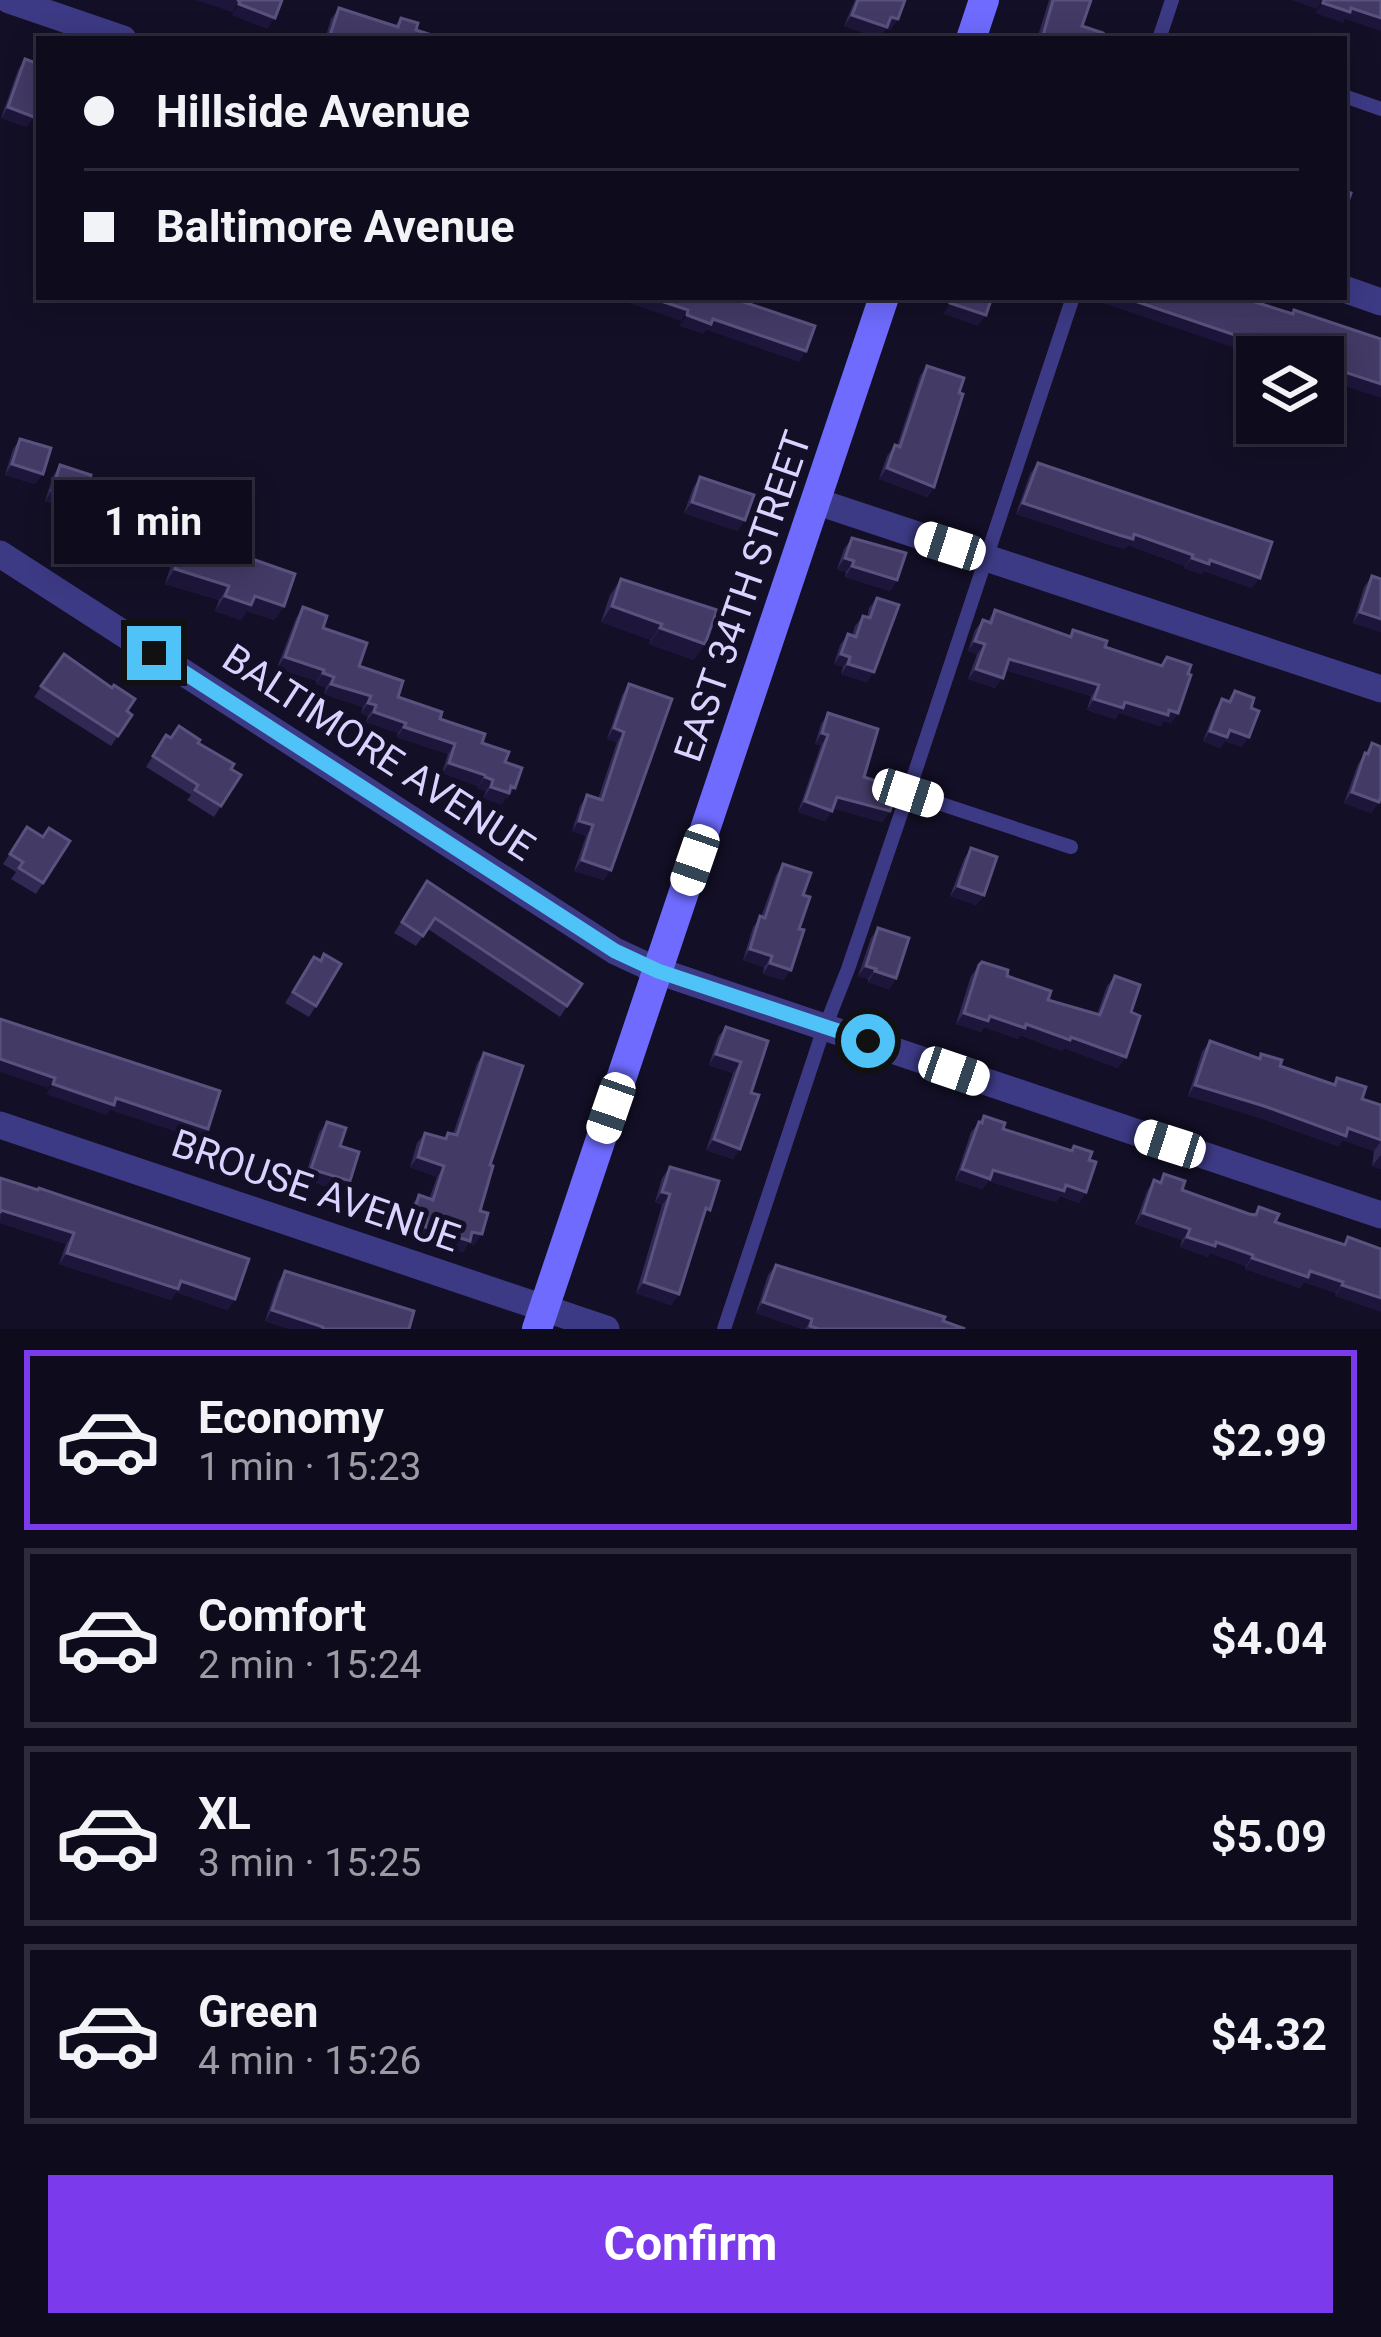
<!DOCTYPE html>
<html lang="en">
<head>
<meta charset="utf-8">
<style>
  :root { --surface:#0e0b1c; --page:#171425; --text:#f1f3f6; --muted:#9b9ba3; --line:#2e2b3b; --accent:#7c3aed }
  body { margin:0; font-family:Roboto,sans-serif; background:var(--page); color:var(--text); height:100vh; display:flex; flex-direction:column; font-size:45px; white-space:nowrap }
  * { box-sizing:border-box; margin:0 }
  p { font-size:39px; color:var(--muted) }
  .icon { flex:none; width:66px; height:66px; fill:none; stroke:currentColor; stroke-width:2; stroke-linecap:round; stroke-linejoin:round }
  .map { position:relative; height:1329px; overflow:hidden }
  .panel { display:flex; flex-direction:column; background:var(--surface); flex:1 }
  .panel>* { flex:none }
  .guide { position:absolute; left:36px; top:36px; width:1311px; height:264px; border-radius:0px; box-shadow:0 6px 30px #0003,0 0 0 3px var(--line); display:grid; align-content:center; height:264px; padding:0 48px; background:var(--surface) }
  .buttons { position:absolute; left:1236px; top:336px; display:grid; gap:24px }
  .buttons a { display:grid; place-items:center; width:108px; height:108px; border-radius:0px; background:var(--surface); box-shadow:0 6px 30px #0003,0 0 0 3px var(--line); font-size:60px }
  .end { position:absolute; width:54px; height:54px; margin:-27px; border:15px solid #4fc3f7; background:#111; box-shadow:0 0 0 6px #111 }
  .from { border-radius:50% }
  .bubble { position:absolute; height:84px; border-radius:0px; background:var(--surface); box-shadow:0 6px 30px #0003,0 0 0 3px var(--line); font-size:39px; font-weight:700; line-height:84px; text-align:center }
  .car { position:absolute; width:36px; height:72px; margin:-36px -18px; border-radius:15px; box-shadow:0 0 9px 3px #0007; background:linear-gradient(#fff 24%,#345 0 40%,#fff 0 76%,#345 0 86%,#fff 0) }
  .guide b { display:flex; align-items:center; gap:42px; height:114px; font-size:45px }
  .guide b+b { border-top:3px solid var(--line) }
  .guide i { width:30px; height:30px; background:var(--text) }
  ul { padding:21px 0 0; list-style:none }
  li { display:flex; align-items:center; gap:36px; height:180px; margin:0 24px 18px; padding:0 24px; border:6px solid var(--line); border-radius:0px }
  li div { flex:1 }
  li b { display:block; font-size:45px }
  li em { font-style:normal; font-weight:700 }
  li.selected { border-color:var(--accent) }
  li>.icon { width:108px; height:108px; stroke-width:1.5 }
  .button { display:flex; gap:24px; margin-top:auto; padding:24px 48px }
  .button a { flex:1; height:138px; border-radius:0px; background:var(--accent); color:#fff; font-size:48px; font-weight:700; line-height:138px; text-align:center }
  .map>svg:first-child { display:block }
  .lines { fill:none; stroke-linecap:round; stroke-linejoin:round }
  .service { stroke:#3d3a85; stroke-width:14 }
  .minor { stroke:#3d3a85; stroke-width:27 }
  .secondary { stroke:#6f6bff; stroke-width:30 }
  .wall { fill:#312854 }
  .shaded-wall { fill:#1d163a }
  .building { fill:#433a66; stroke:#5a527e; stroke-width:3 }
  .route { stroke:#4fc3f7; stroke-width:15 }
  .labels { text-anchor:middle; stroke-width:10; stroke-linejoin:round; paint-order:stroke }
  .street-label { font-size:39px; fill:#d9d4ff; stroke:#130f26 }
</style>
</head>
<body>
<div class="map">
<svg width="1381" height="1329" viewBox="0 0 1381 1329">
  <rect width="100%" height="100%" fill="#130f26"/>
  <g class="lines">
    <g class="service">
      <polyline points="1159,39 1172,0"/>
      <polyline points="1344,96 1381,109"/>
      <polyline points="908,793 1071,847"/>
      <polyline points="724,1329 820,1040 848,969 908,793 1073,297"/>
    </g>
    <g class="minor">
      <polyline points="9,0 123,39"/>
      <polyline points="1344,289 1381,302"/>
      <polyline points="815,501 1381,689"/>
      <polyline points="0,554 615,951 658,971 1381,1215"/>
      <polyline points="0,1125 606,1329"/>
    </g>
    <g class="secondary">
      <polyline points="971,39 984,0"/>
      <polyline points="537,1329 884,297"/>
    </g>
  </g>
  <g class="wall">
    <polygon points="855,0 905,0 898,19 890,30 886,28 880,38 844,26"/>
    <polygon points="1049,0 1091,0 1082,26 1101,39 1037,39"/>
    <polygon points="339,8 395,26 401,18 416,30 444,39 325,39 331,19"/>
    <polygon points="25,59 27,127 1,118 18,70"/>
    <polygon points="927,366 934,487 927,497 879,479 887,456 895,445 897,446 920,376"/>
    <polygon points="20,439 35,484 5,475 13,449"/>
    <polygon points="1038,463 1252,588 1204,571 1201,574 1184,568 1185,566 1128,545 1125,549 1016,514 1030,474"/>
    <polygon points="60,465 76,511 45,501 53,476"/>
    <polygon points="700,477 738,531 684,513 693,488"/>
    <polygon points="100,492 115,539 84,530 93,502"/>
    <polygon points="140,519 164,554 157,565 125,555 133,529"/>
    <polygon points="852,538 897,580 890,591 845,577 846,572 837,569 844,549"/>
    <polygon points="184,541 233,556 235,553 284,606 274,620 247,611 241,620 215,611 219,600 165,584 174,556"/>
    <polygon points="1372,576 1381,632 1353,623 1364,587"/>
    <polygon points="621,579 694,660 649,644 651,640 601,622 610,595"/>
    <polygon points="877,598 867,682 841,674 843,667 834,664 840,645 848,634 852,636 855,626 863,616 867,617 869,608"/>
    <polygon points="303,607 359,666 398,697 482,743 505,762 515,788 507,798 506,798 501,804 483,798 486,791 477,788 478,786 442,773 448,754 397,737 398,733 366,722 368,716 361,713 363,707 324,694 326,687 316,684 317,681 277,668 296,618"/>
    <polygon points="995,610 1069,637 1073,630 1105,647 1178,713 1171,723 1164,721 1160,726 1119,713 1115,719 1087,710 1091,696 1005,670 995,688 968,679 977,654 968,651 975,630 983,620 988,621"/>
    <polygon points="64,654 132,715 111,746 34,697"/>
    <polygon points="629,684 604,880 574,871 586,836 572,831 580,806 587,795 598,799 617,742 607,739 622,695"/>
    <polygon points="1235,691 1251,708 1242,747 1225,741 1220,748 1203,741 1215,710 1222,699 1228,701"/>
    <polygon points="828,713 864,777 890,811 882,822 833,808 825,821 798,812 821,745 815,744 821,724"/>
    <polygon points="166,735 198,743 241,775 214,817 187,800 191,795 146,767"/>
    <polygon points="1372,743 1381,747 1381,801 1379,801 1371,813 1344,803 1358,764"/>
    <polygon points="27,827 43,837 70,841 36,894 11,879 16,872 3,864"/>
    <polygon points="971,848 984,895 976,905 950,896 964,859"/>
    <polygon points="783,864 803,895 799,929 784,980 763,974 764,967 743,960 753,927 761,917 776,875"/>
    <polygon points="427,881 582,984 560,1017 428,929 416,946 394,933"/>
    <polygon points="878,928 896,978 889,989 868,982 868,979 858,976 871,938"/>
    <polygon points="314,957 316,1006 309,1017 285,1003"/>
    <polygon points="979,965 1007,976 1048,1000 1097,1014 1107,986 1115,976 1131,1012 1118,1068 1064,1048 1062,1051 1020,1035 1018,1039 984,1027 981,1032 956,1024 971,976"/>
    <polygon points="726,1027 751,1093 733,1159 706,1150 733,1073 709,1065 718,1037"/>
    <polygon points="1210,1041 1258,1058 1261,1054 1280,1066 1333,1084 1337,1078 1362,1099 1381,1105 1381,1169 1372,1166 1374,1151 1343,1140 1338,1146 1257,1117 1188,1096 1202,1052"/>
    <polygon points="484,1053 490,1165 474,1245 468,1243 463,1252 417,1238 420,1230 406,1225 411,1206 419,1195 429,1199 437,1177 410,1167 417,1143 425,1133 444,1138 448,1133 453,1134 477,1063"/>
    <polygon points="984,1116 1003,1129 1071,1151 1074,1146 1089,1160 1086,1192 1079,1203 1060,1196 1056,1202 988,1181 982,1189 955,1180 971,1132"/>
    <polygon points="327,1122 340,1146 350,1181 342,1192 304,1179 319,1133"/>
    <polygon points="670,1167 703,1220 679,1294 671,1305 636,1293 662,1205 655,1202 662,1178"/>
    <polygon points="1164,1174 1182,1190 1254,1215 1259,1207 1275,1222 1343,1245 1348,1237 1381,1249 1335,1296 1336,1293 1304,1282 1300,1288 1245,1269 1246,1266 1210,1253 1208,1257 1180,1247 1182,1240 1135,1224 1147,1191 1154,1180 1159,1182"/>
    <polygon points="0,1178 235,1299 227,1310 176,1292 171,1300 59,1264 66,1244 0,1223"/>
    <polygon points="776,1265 943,1321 965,1329 802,1329 756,1313 768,1275"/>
    <polygon points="285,1271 409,1329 290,1329 265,1321 278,1282"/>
  </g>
  <g class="shaded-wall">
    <polygon points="196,0 237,0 240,1 232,12"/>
    <polygon points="1291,0 1323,0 1317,9"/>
    <polygon points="1323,3 1351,8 1381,18 1381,31 1345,19 1343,23 1315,13"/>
    <polygon points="239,4 275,18 267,29 231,15"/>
    <polygon points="852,15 891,17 898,19 890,30 886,28 880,38 844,26"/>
    <polygon points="8,107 34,117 27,127 1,118"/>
    <polygon points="598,297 649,297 688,310 681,321 617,299 615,303"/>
    <polygon points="1096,297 1123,297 1273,348 1266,357 1261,357 1094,300"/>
    <polygon points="950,303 986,315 978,326 943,314"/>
    <polygon points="687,315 713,319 806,351 799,362 707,330 703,334 679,326"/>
    <polygon points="1323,365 1381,384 1381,398 1323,379"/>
    <polygon points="12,464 43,474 35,484 5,475"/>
    <polygon points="887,468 934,487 927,497 879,479"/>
    <polygon points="52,490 83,500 76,511 45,501"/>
    <polygon points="692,502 745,520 738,531 684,513"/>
    <polygon points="1023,503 1134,534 1193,555 1185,566 1128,545 1125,549 1112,546 1016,514"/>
    <polygon points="92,519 123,529 115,539 84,530"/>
    <polygon points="132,545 164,554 157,565 125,555"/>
    <polygon points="845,558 854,561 846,572 837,569"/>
    <polygon points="1192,558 1210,560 1260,578 1252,588 1204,571 1201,574 1184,568"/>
    <polygon points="852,566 897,580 890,591 845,577"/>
    <polygon points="175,569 229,586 219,600 165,584"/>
    <polygon points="225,596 255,596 284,606 274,620 247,611 241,620 215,611"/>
    <polygon points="612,606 662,624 651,640 601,622"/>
    <polygon points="1360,612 1381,619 1381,632 1353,623"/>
    <polygon points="660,628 705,644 694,660 649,644"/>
    <polygon points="975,641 985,644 977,654 968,651"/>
    <polygon points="841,654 850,657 843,667 834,664"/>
    <polygon points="285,657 324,670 317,681 277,668"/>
    <polygon points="1009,659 1099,685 1091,696 1002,669"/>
    <polygon points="848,664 874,672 867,682 841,674"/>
    <polygon points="976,669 1003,678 995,688 968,679"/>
    <polygon points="323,673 334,677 326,687 316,684"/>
    <polygon points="331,684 371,696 363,707 324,694"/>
    <polygon points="1094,699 1125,702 1178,713 1171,723 1164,721 1160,726 1119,713 1115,719 1087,710"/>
    <polygon points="368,703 376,705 368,716 361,713"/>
    <polygon points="374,712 406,723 398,733 366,722"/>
    <polygon points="404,727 455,744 448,754 397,737"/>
    <polygon points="614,728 624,732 617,742 607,739"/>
    <polygon points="1230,730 1249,737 1242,747 1225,741 1220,748 1203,741 1210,731"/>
    <polygon points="822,733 828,735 821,745 815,744"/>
    <polygon points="449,763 485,775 478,786 442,773"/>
    <polygon points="485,777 493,780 486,791 477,788"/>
    <polygon points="511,786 515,788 501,804 483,798 491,787"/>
    <polygon points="1352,792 1379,802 1371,813 1344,803"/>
    <polygon points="837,797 890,811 882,822 830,808"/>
    <polygon points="805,801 832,811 825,821 798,812"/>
    <polygon points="579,821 593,825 586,836 572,831"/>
    <polygon points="582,860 611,870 604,880 574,871"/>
    <polygon points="958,886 984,895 976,905 950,896"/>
    <polygon points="750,949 772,956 764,967 743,960"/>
    <polygon points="770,963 791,970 784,980 763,974"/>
    <polygon points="866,966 876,969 868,979 858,976"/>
    <polygon points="875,971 896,978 889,989 868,982"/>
    <polygon points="964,1013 990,1016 1026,1024 1126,1057 1118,1068 1064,1048 1062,1051 1020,1035 1018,1039 984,1027 981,1032 956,1024"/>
    <polygon points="716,1054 741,1062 733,1073 709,1065"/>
    <polygon points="0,1059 55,1078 48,1088 0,1072"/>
    <polygon points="53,1084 116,1098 208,1129 201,1140 110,1110 106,1115 46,1094"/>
    <polygon points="1195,1085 1348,1128 1381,1141 1374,1151 1343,1140 1338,1146 1257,1117 1188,1096"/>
    <polygon points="714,1139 740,1149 733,1159 706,1150"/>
    <polygon points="1380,1156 1381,1156 1381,1169 1372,1166"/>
    <polygon points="418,1157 444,1166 437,1177 410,1167"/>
    <polygon points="311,1169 350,1181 342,1192 304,1179"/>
    <polygon points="962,1169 993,1170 1066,1185 1086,1192 1079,1203 1060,1196 1056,1202 988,1181 982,1189 955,1180"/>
    <polygon points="662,1192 670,1194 662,1205 655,1202"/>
    <polygon points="1,1210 74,1233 66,1244 0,1223"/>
    <polygon points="1143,1213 1190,1229 1182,1240 1135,1224"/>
    <polygon points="413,1215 427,1219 420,1230 406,1225"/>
    <polygon points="425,1227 472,1232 482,1234 474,1245 468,1243 463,1252 417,1238"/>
    <polygon points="1187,1237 1216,1242 1253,1255 1246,1266 1210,1253 1208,1257 1180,1247"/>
    <polygon points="67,1253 181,1281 235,1299 227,1310 176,1292 171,1300 59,1264"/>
    <polygon points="1252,1258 1310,1271 1343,1282 1336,1293 1304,1282 1300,1288 1245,1269"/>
    <polygon points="644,1282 679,1294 671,1305 636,1293"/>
    <polygon points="1342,1285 1381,1298 1381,1312 1335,1296"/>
    <polygon points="763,1302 812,1319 805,1329 802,1329 756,1313"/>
    <polygon points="272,1310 323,1327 322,1329 290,1329 265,1321"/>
  </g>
  <g class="building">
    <polygon points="237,0 282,0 275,18 239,4 240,1"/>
    <polygon points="858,0 905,0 898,19 891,17 887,27 852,15"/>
    <polygon points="1053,0 1091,0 1082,26 1103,33 1101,39 1042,39"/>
    <polygon points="1324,0 1381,0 1381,18 1351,8 1350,12 1323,3"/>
    <polygon points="339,8 398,27 401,18 418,23 416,30 444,39 344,39 330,35"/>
    <polygon points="25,59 39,64 39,104 34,117 8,107"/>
    <polygon points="1344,190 1351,193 1344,213"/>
    <polygon points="649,297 729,297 815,326 806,351 713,319 711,324 687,315 688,310"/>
    <polygon points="952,297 992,297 986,315 950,303"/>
    <polygon points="1123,297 1239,297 1293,314 1294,310 1381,339 1381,384 1323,365 1323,357 1269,357 1273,348"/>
    <polygon points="927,366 964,378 959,393 963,394 934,487 887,468 895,445 900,447"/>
    <polygon points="20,439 51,448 43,474 12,464"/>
    <polygon points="1038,463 1272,542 1260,578 1210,560 1209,564 1192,558 1193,555 1134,534 1133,539 1119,535 1023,503"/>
    <polygon points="60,465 91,475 83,500 52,490"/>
    <polygon points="700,477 754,495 745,520 692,502"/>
    <polygon points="100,492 131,502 123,529 92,519"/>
    <polygon points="140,519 172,528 164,554 132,545"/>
    <polygon points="852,538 906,553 897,580 852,566 854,561 845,558"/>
    <polygon points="184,541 234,557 235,553 295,574 284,606 255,596 251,605 225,596 229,586 175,569"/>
    <polygon points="1372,576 1381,579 1381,619 1360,612"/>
    <polygon points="621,579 717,610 705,644 660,628 662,624 612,606"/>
    <polygon points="877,598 899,605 874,672 848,664 850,657 841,654 848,634 856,637 863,616 870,618"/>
    <polygon points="303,607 327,616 323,628 367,643 359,666 403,681 398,697 442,712 440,719 485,734 482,743 509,752 505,762 522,768 515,788 511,786 509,793 491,787 493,780 485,777 485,775 449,763 455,744 404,727 406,723 374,712 376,705 368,703 371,696 331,684 334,677 323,673 324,670 285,657"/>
    <polygon points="995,610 1071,637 1073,630 1107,641 1105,647 1162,666 1167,657 1191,665 1188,674 1191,675 1178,713 1169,710 1168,715 1125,702 1123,708 1094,699 1099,685 1009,659 1003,678 976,669 985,644 975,641 983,620 991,623"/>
    <polygon points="64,654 112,688 114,685 135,699 127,711 132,715 118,736 41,686"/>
    <polygon points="629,684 672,699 611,870 582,860 593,825 579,821 587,795 602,800 624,732 614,728"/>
    <polygon points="1235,691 1254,698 1251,708 1259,711 1249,737 1230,730 1227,737 1210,731 1222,699 1230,702"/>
    <polygon points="828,713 878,729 864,777 897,788 890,811 837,797 832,811 805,801 828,735 822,733"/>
    <polygon points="179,726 200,740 198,743 234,764 231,769 241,775 221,806 195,790 198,785 153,756 166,735 171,738"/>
    <polygon points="1372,743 1381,747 1381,796 1379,802 1352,792 1365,753 1368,754"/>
    <polygon points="27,827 43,837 49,828 70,841 43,883 19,868 23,862 10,854"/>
    <polygon points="971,848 997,857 984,895 958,886"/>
    <polygon points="783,864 811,873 803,895 810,897 799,929 804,930 791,970 770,963 772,956 750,949 760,916 765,918"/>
    <polygon points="427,881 582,984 567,1006 435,918 423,936 402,922"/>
    <polygon points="878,928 909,938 896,978 875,971 876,969 866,966"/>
    <polygon points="324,954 341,964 316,1006 293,992 314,957 321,961"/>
    <polygon points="982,962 1008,970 1007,976 1051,991 1048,1000 1100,1015 1115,976 1140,985 1131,1012 1140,1016 1126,1057 1071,1037 1070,1040 1026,1024 1025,1028 990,1016 988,1021 964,1013 979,965"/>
    <polygon points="0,1019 220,1091 208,1129 116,1098 114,1105 53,1084 55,1078 0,1059"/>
    <polygon points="726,1027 768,1041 751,1093 759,1095 740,1149 714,1139 741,1062 716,1054"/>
    <polygon points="1210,1041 1260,1059 1261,1054 1282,1060 1280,1066 1335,1085 1337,1078 1366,1087 1362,1099 1381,1105 1381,1140 1348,1128 1346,1136 1264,1106 1195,1085"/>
    <polygon points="484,1053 523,1066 490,1165 493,1166 480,1211 488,1213 482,1234 472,1232 470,1241 425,1227 427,1219 413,1215 419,1195 433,1200 444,1166 418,1157 425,1133 446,1139 448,1133 457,1135"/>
    <polygon points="984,1116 1005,1123 1003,1129 1072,1151 1074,1146 1092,1152 1089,1160 1096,1162 1086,1192 1066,1185 1064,1191 993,1170 990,1179 962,1169 979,1122 982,1123"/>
    <polygon points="327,1122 346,1128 340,1146 359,1152 350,1181 311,1169"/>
    <polygon points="670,1167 719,1181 710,1210 706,1208 679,1294 644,1282 670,1194 662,1192"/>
    <polygon points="1164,1174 1185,1181 1182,1190 1249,1214 1256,1215 1259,1207 1279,1214 1275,1222 1345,1245 1348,1237 1381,1249 1381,1298 1342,1285 1343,1282 1310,1271 1308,1277 1252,1258 1253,1255 1216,1242 1215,1246 1187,1237 1190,1229 1143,1213 1154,1180 1161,1183"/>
    <polygon points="0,1178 38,1190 39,1188 249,1259 235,1299 181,1281 178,1289 67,1253 74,1233 1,1210 0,1213"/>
    <polygon points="776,1265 945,1317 943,1321 965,1329 819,1329 810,1326 812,1319 763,1302"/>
    <polygon points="285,1271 414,1311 409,1329 323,1329 323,1327 272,1310"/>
  </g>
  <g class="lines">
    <polyline class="route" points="154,653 615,951 658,971 868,1041"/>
  </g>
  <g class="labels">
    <g class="street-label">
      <text transform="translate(742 596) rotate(-71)" y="14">EAST 34TH STREET</text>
      <text transform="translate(379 752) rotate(33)" y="14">BALTIMORE AVENUE</text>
      <text transform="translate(316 1190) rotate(19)" y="14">BROUSE AVENUE</text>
    </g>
  </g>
</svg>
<div class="buttons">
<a><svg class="icon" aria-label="layers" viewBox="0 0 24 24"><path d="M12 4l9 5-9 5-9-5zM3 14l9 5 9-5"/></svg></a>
</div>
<i class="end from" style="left:868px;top:1041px"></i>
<i class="end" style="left:154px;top:653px"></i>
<div class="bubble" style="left:54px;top:480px;width:198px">1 min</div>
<i class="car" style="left:950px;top:546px;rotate:288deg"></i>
<i class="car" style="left:908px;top:793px;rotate:108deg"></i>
<i class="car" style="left:695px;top:860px;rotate:199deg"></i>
<i class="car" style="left:954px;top:1071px;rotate:109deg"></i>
<i class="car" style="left:611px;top:1108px;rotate:199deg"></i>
<i class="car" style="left:1170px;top:1144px;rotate:288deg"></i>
<div class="guide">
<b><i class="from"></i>Hillside Avenue</b>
<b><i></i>Baltimore Avenue</b>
</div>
</div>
<section class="panel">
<ul>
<li class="selected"><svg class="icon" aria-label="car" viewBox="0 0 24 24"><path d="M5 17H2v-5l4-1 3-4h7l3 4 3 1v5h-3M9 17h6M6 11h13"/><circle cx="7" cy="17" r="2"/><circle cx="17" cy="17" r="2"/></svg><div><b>Economy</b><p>1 min · 15:23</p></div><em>$2.99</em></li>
<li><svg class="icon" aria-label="car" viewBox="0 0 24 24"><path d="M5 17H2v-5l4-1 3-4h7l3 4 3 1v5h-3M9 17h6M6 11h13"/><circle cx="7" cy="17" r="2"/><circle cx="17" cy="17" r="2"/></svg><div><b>Comfort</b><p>2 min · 15:24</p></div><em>$4.04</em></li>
<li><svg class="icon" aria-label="car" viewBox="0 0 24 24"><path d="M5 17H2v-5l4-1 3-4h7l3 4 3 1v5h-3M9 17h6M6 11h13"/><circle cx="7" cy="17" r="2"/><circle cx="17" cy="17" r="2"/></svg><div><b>XL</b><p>3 min · 15:25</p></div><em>$5.09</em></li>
<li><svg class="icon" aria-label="car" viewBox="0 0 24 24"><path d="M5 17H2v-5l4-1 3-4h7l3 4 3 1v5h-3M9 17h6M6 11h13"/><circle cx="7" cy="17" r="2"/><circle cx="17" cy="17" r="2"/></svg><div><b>Green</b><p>4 min · 15:26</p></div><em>$4.32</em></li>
</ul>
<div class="button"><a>Confirm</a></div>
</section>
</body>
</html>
